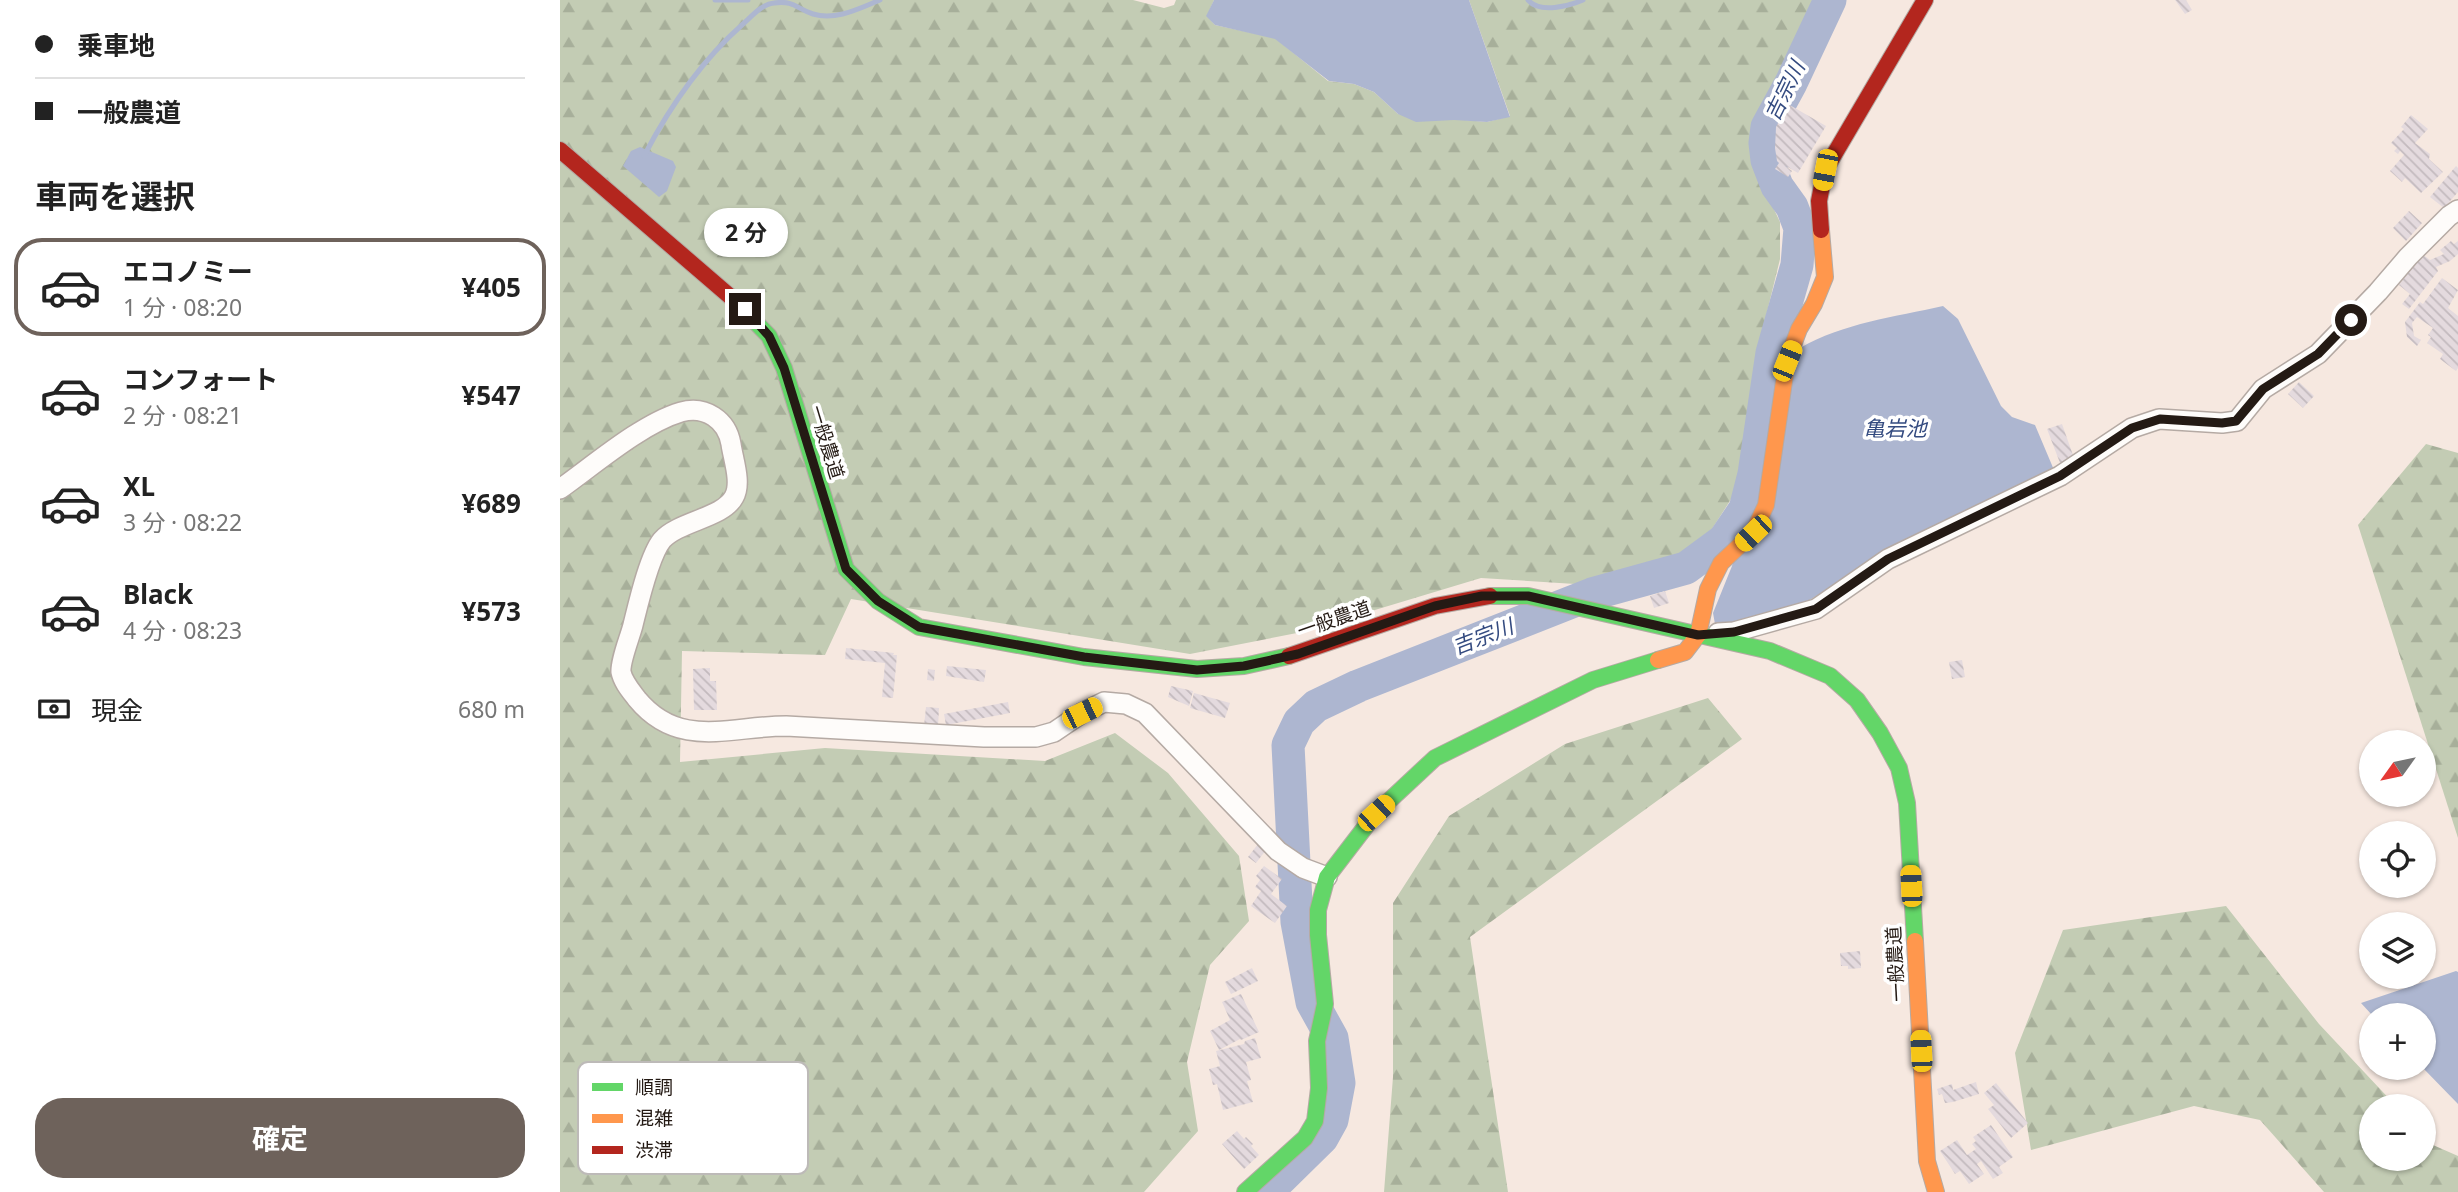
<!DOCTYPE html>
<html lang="ja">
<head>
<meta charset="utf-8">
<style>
  :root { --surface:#fff; --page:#f2f2f2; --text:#222; --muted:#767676; --line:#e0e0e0; --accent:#6e625b }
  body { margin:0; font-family:"Noto Sans","Noto Sans JP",sans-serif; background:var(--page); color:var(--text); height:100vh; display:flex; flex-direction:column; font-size:26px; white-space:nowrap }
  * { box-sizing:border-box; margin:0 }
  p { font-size:23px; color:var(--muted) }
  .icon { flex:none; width:38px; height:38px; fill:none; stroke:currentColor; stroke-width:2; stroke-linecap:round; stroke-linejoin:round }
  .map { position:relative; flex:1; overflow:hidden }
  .side { display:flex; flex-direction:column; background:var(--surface); width:560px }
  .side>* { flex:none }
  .guide { display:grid; align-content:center; height:154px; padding:0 35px; background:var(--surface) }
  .needle { width:46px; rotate:237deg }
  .buttons { position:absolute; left:1799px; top:730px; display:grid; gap:14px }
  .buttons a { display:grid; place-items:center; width:77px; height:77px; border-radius:50%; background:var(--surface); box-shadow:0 2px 5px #0004; font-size:35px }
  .end { position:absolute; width:32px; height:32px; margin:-16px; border:9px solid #241a14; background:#fff; box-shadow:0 0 0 4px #fff }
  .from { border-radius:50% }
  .bubble { position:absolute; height:49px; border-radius:24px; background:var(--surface); box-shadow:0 2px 5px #0004; font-size:23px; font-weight:700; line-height:49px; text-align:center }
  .car { position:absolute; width:21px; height:42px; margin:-21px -10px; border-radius:9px; box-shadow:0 0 5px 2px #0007; background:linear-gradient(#f5c518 24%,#345 0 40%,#f5c518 0 76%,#345 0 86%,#f5c518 0) }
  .guide b { display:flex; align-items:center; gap:24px; height:66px; font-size:26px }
  .guide b+b { border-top:2px solid var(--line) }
  .guide i { width:18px; height:18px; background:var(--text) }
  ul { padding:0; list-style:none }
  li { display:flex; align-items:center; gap:21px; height:98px; margin:0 14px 10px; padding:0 21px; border:4px solid transparent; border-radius:28px }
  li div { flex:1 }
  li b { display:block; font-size:26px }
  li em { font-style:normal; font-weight:700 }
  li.active { border-color:var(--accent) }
  li>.icon { width:63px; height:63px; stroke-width:1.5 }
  h2 { padding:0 35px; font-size:32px; line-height:84px }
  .pay { display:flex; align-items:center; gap:18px; height:77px; padding:0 35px; font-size:26px }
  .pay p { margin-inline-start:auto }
  .action { display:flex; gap:14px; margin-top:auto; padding:14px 35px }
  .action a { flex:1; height:80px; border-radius:28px; background:var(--accent); color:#fff; font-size:28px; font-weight:700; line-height:80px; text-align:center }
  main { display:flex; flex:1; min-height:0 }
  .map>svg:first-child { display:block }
  .forest { fill:url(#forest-firs) }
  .water { fill:#adb6d0 }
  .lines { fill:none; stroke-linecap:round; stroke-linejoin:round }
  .stream { stroke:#adb6d0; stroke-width:5 }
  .river { stroke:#adb6d0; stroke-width:33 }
  .building { fill:url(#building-back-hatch) }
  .street-casing { stroke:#b5aaa4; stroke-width:22 }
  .fast-casing { stroke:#b5aaa4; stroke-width:18 }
  .slow-casing { stroke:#b5aaa4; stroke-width:18 }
  .jam-casing { stroke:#b5aaa4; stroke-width:18 }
  .street { stroke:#fefcfa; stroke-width:19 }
  .fast { stroke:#63d668; stroke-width:16 }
  .slow { stroke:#ff974d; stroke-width:16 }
  .jam { stroke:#b3261e; stroke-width:16 }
  .route { stroke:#241a14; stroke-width:9 }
  .labels { text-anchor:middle; stroke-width:7; stroke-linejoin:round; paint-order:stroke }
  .street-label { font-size:19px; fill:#241a14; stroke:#fff }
  .water-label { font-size:21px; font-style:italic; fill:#344b80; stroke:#fff }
  .key { fill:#fff; stroke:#bdbab8; stroke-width:2 }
  .key-label { font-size:19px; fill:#241a14 }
</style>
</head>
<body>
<main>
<section class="side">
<div class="guide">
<b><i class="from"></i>乗車地</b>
<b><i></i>一般農道</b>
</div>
<h2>車両を選択</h2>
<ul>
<li class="active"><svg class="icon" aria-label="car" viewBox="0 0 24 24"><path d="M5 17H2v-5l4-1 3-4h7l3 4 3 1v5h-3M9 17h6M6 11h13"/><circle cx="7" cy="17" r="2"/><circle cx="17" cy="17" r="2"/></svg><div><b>エコノミー</b><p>1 分 · 08:20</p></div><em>¥405</em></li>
<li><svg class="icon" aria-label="car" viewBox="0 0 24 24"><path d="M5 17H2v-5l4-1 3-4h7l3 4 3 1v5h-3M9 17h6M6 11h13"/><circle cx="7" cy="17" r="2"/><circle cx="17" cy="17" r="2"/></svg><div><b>コンフォート</b><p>2 分 · 08:21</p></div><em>¥547</em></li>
<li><svg class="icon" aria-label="car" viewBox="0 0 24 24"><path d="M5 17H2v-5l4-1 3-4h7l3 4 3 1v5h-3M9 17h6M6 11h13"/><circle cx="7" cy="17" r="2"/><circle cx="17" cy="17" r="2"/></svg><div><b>XL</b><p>3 分 · 08:22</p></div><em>¥689</em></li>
<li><svg class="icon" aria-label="car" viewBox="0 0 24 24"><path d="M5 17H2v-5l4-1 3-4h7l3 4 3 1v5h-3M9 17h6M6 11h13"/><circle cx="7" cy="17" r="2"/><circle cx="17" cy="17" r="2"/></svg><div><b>Black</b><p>4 分 · 08:23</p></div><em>¥573</em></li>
</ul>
<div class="pay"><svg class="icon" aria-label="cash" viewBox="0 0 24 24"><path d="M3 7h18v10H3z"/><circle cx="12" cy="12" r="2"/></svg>現金<p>680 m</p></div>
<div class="action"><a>確定</a></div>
</section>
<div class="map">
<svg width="1898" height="1192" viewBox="0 0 1898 1192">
  <defs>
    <pattern id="forest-firs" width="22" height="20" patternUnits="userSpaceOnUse" patternTransform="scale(1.75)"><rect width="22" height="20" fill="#c3ccb4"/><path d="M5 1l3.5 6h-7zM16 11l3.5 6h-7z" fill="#a7af9a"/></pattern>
    <pattern id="building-back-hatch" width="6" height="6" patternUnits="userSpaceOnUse" patternTransform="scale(1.75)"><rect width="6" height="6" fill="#e4dade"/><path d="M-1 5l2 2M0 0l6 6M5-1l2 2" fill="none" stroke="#c3babe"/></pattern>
  </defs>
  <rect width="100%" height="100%" fill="#f6e8e0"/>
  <g class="forest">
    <polygon points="0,0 573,0 604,8 614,5 616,0 654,0 647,16 655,25 715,38 768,81 794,84 814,92 838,114 927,122 950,116 909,0 1258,0 1191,132 1194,167 1220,222 1220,259 1197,353 1175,493 1152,529 1119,554 1015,584 921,578 742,632 630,654 291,599 265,655 122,651 120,762 265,748 485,761 555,733 608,773 679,856 689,921 650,965 627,1062 638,1131 584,1192 0,1192"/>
    <polygon points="1866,444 1898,453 1898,838 1798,525"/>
    <polygon points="1148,698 1182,739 910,937 948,1192 824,1192 833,1077 833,903 889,816 1005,744"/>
    <polygon points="1666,906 1759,1024 1836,1106 1811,1106 1811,1158 1864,1158 1864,1135 1873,1145 1898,1156 1898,1192 1764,1192 1700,1120 1634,1106 1471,1150 1455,1053 1503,930"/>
  </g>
  <g class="water">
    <polygon points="654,0 909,0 950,117 927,122 894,120 856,122 838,114 814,92 794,84 769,81 715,39 655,25 646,16"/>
    <polygon points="80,147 113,161 116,167 107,191 99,197 63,166 71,151"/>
    <path d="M1383,306L1398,319L1441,406L1452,417L1475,425L1494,470L1345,542L1248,601L1163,627L1155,624L1153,613L1172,566L1240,348C1283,323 1335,317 1383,306Z"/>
    <polygon points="1896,971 1898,972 1898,1104 1863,1068 1864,1015 1812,1015 1801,1003"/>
  </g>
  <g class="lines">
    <g class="stream">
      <polyline points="155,0 188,0"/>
      <path d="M968,0C980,14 1009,6 1023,0"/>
      <path d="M84,156C110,106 141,61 183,24C192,16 202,4 214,3C234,0 237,9 253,14C276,21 300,8 320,0"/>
    </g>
    <polyline class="river" points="707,1192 762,1138 772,1120 779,1083 772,1038 752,1002 737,922 728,745 739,722 756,706 798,686 1032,594 1126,568 1164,540 1185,509 1194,474 1212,353 1237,265 1240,228 1232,207 1217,186 1207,160 1205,143 1207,127 1231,83 1270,0"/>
  </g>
  <g class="building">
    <polygon points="1615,0 1626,0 1632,10 1625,14"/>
    <polygon points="1228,104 1266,126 1238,173 1224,165 1232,171 1228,177 1215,169 1219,163 1217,161 1215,148 1216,127"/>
    <polygon points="1851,115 1868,129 1855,143 1870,154 1869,159 1883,172 1861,193 1845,178 1842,182 1830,171 1844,155 1840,151 1838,154 1834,151 1837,148 1831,143 1844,129 1841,127"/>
    <polygon points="1896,166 1898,168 1898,192 1884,208 1870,197"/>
    <polygon points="1849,211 1862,223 1846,241 1833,228"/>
    <polygon points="1891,241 1894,244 1898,241 1898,254 1890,261 1876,267 1878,271 1849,309 1842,304 1850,294 1839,285 1862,254 1870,260 1884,254 1880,250"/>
    <polygon points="1882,278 1898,290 1888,308 1898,316 1898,368 1896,371 1880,359 1883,354 1867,343 1871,337 1868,335 1873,328 1857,317 1852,323 1854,336 1861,340 1857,346 1847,337 1845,322 1860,302 1863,304"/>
    <polygon points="1739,382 1754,396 1743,408 1728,394"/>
    <polygon points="1502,424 1514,458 1500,463 1487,429"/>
    <polygon points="1105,591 1109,603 1094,608 1090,596"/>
    <polygon points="286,648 334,653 333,655 337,655 333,698 322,697 325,663 285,659"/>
    <polygon points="1402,660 1405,677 1392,679 1389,662"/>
    <polygon points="387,666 426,670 424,682 386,676"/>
    <polygon points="150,668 150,681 156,681 157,710 134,710 133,669"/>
    <polygon points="368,669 375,670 374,681 367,680"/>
    <polygon points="611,686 633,691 629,706 608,697"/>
    <polygon points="634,693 670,703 665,718 630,708"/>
    <polygon points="448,702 450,713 386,725 384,714"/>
    <polygon points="366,707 379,708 378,727 364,726"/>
    <polygon points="698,844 706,850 696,863 688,857"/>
    <polygon points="704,866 722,879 711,894 727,906 715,923 691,906 701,891 695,887 700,880 696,876"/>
    <polygon points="1300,951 1301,968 1288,969 1288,966 1281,966 1280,953"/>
    <polygon points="692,968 698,981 671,994 665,982"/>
    <polygon points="681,994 699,1032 681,1040 680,1039 659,1050 650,1031 670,1020 662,1002"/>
    <polygon points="695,1038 701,1058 686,1062 691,1080 687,1081 693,1102 663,1110 657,1084 653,1085 649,1069 660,1066 656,1051 684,1044 685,1041"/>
    <polygon points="1416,1082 1419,1094 1393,1102 1385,1103 1382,1094 1379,1095 1377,1089 1392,1084 1393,1090"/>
    <polygon points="1436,1083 1468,1123 1451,1138 1428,1109 1434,1105 1424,1093"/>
    <polygon points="1431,1125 1453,1157 1439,1167 1443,1173 1433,1179 1421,1161 1417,1164 1424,1174 1409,1184 1400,1171 1395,1174 1380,1151 1397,1140 1407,1155 1416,1149 1412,1144 1416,1141 1413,1137"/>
    <polygon points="677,1131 684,1139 686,1137 693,1144 691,1146 699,1155 684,1169 662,1144"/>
  </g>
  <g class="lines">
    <defs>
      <g id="street">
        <path d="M0,489C34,465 81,424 121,412C145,405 167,420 171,444C173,459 182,483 174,497C163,518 119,521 102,540C89,556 78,605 73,625C70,637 60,661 61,672C63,682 71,691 77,699C119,750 170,726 226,726L424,737H476L494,732L522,713L544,702L566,704L585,713L718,851L743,868L767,877"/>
        <polyline points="1158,633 1174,632 1256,609 1328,559 1500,476 1572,428 1599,419 1662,423 1677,421 1703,389 1758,354 1818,292 1848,257 1889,216 1898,210"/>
      </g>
      <g id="fast">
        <polyline points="173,299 209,336 224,368 286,569 318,601 359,627 524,657 637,669 684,666 729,656"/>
        <polyline points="930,596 968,596 1210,651 1270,676 1297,700 1320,733 1339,768 1347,803 1355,941"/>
        <polyline points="685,1192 745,1138 755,1121 759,1088 757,1041 765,1004 758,935 758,910 767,877 816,813 875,758 1033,680 1098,660"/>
      </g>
      <g id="slow">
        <polyline points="1098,660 1125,652 1138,635 1148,589 1161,563 1193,533 1206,505 1227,361 1239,329 1254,304 1265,277 1261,230"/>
        <polyline points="1355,941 1367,1161 1376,1192"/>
      </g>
      <g id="jam">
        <polyline points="0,150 173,299"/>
        <polyline points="1261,230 1259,201 1265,170 1365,0"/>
        <polyline points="729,656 875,606 930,596"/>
      </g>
    </defs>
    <use href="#street" class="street-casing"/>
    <use href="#fast" class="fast-casing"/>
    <use href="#slow" class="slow-casing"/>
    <use href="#jam" class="jam-casing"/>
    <use href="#street" class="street"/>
    <use href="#fast" class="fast"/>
    <use href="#slow" class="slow"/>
    <use href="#jam" class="jam"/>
  </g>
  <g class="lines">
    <polyline class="route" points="185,309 209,336 224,368 286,569 318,601 359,627 524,657 637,670 684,666 738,654 875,606 922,596 968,596 1138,635 1174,632 1256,609 1328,559 1500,476 1572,428 1600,419 1662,423 1676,421 1703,389 1758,354 1791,320"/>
  </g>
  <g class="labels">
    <g class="street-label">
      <text transform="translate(267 442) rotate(73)" y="7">一般農道</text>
      <text transform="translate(774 619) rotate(-19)" y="7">一般農道</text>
      <text transform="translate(1335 964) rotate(-93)" y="7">一般農道</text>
    </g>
    <g class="water-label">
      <text transform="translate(1225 91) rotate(-64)" y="7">吉宗川</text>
      <text x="1335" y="436">亀岩池</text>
      <text transform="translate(923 637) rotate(-21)" y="7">吉宗川</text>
    </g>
  </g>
  <rect x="18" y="1062" width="230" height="112" rx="10" class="key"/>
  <rect x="32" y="1083" width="31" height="8" fill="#63d668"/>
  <rect x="32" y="1114" width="31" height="9" fill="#ff974d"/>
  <rect x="32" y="1146" width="31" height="8" fill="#b3261e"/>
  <g class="key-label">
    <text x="75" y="1094">順調</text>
    <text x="75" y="1125">混雑</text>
    <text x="75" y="1157">渋滞</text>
  </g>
</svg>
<div class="buttons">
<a><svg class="needle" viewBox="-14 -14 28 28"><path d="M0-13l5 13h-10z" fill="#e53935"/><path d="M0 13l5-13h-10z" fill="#767676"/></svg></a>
<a><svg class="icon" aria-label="locate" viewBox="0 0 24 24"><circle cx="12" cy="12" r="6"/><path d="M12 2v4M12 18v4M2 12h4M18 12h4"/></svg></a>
<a><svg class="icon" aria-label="layers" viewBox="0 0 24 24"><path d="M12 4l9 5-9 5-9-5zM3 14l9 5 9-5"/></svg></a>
<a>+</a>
<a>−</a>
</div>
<i class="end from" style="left:1791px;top:320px"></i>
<i class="end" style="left:185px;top:309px"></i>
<div class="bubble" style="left:144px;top:208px;width:84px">2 分</div>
<i class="car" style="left:1265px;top:170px;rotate:191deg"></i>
<i class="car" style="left:1227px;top:361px;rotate:22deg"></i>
<i class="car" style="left:1193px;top:533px;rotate:226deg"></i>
<i class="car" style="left:522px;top:713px;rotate:64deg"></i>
<i class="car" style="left:816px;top:813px;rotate:47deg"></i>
<i class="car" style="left:1351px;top:886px;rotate:357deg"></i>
<i class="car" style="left:1361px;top:1051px;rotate:357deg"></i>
</div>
</main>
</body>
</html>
